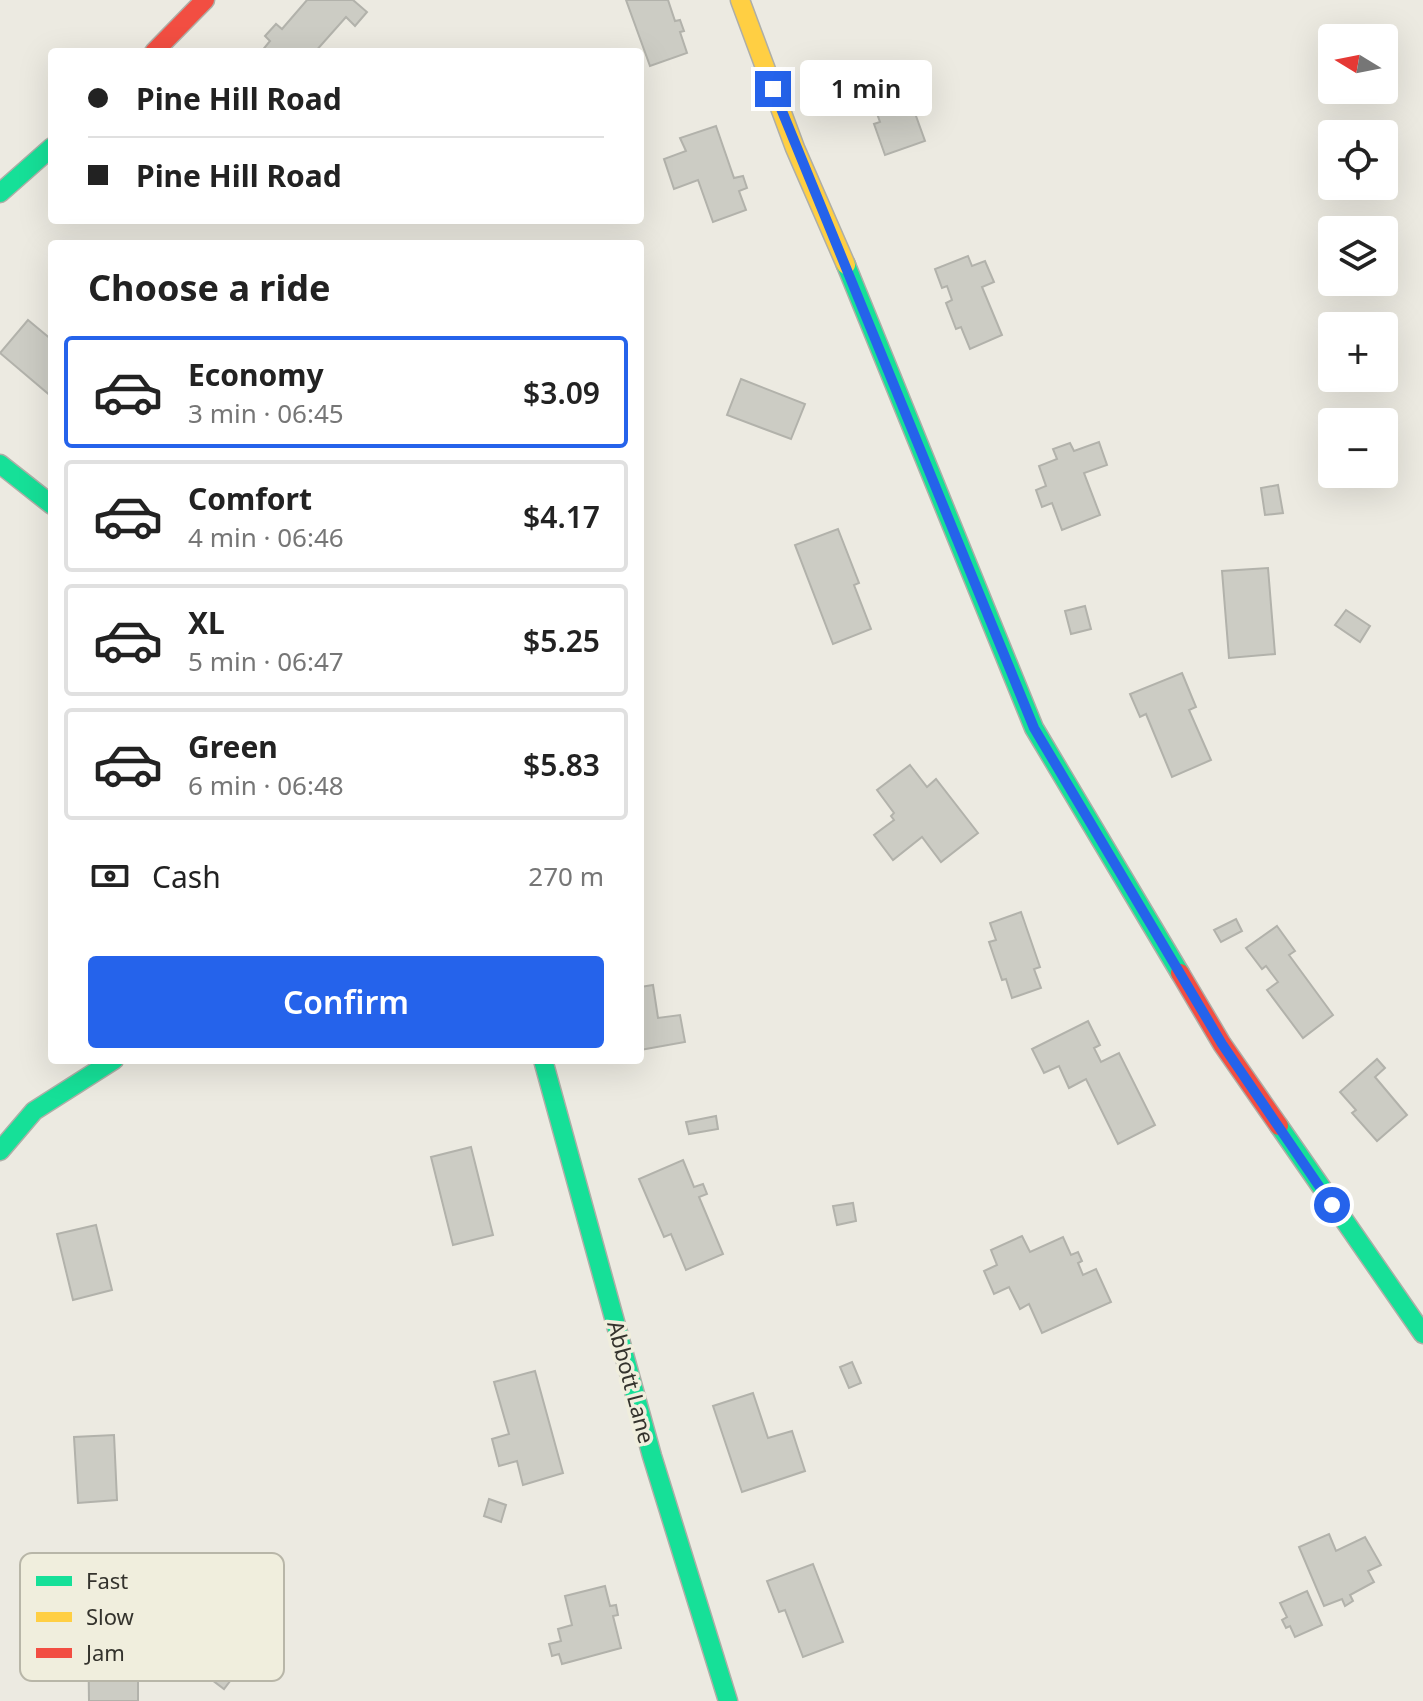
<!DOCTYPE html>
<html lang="en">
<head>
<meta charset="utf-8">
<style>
  :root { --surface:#fff; --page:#f6f6f6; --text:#222; --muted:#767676; --line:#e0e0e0; --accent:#2563eb }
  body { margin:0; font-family:"Noto Sans",sans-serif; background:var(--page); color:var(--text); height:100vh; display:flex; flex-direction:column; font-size:30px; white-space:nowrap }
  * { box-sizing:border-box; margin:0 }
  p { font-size:26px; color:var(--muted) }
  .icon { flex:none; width:44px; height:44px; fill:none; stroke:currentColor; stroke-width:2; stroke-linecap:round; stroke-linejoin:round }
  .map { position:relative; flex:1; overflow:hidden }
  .side { position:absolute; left:48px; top:240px; width:596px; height:824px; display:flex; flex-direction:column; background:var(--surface); border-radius:8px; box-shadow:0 8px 32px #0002 }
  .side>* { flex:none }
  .banner { position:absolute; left:48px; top:48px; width:596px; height:176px; border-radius:8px; box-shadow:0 8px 32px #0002; display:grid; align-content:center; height:176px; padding:0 40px; background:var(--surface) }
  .needle { width:52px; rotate:280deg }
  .buttons { position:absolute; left:1318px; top:24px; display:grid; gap:16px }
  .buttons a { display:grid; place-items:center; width:80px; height:80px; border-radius:8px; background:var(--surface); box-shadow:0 8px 32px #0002; font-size:40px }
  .end { position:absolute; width:36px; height:36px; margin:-18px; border:10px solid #2563eb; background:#fff; box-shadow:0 0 0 4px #fff }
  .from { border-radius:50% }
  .bubble { position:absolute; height:56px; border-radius:8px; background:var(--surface); box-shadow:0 8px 32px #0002; font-size:26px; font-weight:600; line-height:56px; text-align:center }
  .banner b { display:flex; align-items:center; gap:28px; height:76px; font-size:30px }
  .banner b+b { border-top:2px solid var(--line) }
  .banner i { width:20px; height:20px; background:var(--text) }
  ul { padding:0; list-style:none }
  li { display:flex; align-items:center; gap:24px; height:112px; margin:0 16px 12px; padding:0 24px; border:4px solid var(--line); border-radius:8px }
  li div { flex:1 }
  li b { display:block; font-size:30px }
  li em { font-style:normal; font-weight:600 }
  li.on { border-color:var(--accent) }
  li>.icon { width:72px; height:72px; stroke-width:1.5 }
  h2 { padding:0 40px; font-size:36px; line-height:96px }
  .pay { display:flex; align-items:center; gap:20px; height:88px; padding:0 40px; font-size:30px }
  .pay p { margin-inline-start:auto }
  .action { display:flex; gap:16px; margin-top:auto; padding:16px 40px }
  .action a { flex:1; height:92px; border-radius:8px; background:var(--accent); color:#fff; font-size:32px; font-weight:600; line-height:92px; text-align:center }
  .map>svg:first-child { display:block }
  .building { fill:#ccccc4; stroke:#b2b2ab; stroke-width:2 }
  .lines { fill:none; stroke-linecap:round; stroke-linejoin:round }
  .fast-casing { stroke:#aeaea7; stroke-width:21 }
  .slow-casing { stroke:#aeaea7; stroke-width:21 }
  .jam-casing { stroke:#aeaea7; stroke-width:21 }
  .fast { stroke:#16e098; stroke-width:18 }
  .slow { stroke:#ffcf43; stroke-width:18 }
  .jam { stroke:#f24e42; stroke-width:18 }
  .route { stroke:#2563eb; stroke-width:10 }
  .labels { text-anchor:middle; stroke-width:7; stroke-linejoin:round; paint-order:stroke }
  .street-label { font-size:22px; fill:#34332d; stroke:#f0eedd }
  .key { fill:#f0eedd; stroke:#b8b6a8; stroke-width:2 }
  .key-label { font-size:22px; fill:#34332d }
</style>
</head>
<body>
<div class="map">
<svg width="1423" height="1701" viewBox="0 0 1423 1701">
  <rect width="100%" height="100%" fill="#eceae1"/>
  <g class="building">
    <polygon points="307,0 353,0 367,12 355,26 346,17 315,52 261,52 270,41 265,36 276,24 282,29"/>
    <polygon points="626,0 668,0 675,21 680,20 684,31 680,32 687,53 650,66"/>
    <polygon points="899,69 925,141 885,155 874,124 880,122 865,81"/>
    <polygon points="716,126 734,178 743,176 747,188 739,191 746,210 713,222 698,180 674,189 664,159 686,151 680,138"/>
    <polygon points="968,256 972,266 985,261 994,282 982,287 1002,335 970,349 961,327 956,329 946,303 952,300 947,286 942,288 935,269"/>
    <polygon points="28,320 52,340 52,397 0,353"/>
    <polygon points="741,379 805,404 791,439 727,415"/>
    <polygon points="1099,442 1107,465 1084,473 1100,515 1062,530 1052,503 1042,507 1036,490 1046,486 1039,466 1057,459 1053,449 1070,443 1074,451"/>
    <polygon points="1278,485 1283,513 1265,515 1261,488"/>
    <polygon points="838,529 859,583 854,585 871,629 833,644 795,545"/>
    <polygon points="1268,568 1275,654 1229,658 1222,571"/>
    <polygon points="1085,606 1091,629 1071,634 1065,611"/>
    <polygon points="1346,610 1370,626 1360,642 1335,625"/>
    <polygon points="1182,673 1196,707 1189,710 1211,760 1172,777 1146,714 1140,717 1130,694"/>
    <polygon points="910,765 927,787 936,779 978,833 941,862 922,837 893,860 874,835 894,820 891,816 894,813 877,790"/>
    <polygon points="1021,912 1040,967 1034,969 1041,988 1012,998 1006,979 1002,980 989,942 996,940 990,923"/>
    <polygon points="1236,919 1242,931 1221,942 1214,930"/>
    <polygon points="1277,926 1295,951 1289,955 1333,1015 1303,1038 1267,990 1278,982 1266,966 1262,969 1246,948"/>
    <polygon points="653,985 658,1018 680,1015 685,1042 640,1050 640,987"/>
    <polygon points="1088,1021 1100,1045 1094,1048 1101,1062 1119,1053 1155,1125 1118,1144 1086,1079 1069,1088 1059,1066 1044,1073 1032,1049"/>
    <polygon points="1377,1059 1385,1068 1375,1077 1407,1115 1377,1141 1352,1113 1356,1110 1340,1092"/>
    <polygon points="716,1116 718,1129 689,1134 686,1122"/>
    <polygon points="471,1147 493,1235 453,1245 431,1157"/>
    <polygon points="683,1160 694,1187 703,1184 707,1194 699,1197 723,1254 686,1270 671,1234 664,1237 639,1179"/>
    <polygon points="853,1203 856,1221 837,1225 833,1206"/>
    <polygon points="96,1225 112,1290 73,1300 57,1234"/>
    <polygon points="1022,1236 1030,1252 1063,1237 1071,1255 1078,1252 1082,1261 1078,1263 1083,1275 1096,1269 1111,1302 1042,1333 1029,1304 1020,1309 1009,1287 994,1294 984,1271 997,1265 991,1250"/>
    <polygon points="852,1362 861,1383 849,1388 840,1367"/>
    <polygon points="535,1371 563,1473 523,1485 517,1461 499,1466 492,1439 509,1434 494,1382"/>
    <polygon points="753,1393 768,1438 792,1431 805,1471 742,1492 713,1406"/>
    <polygon points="114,1435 117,1500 78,1503 74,1437"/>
    <polygon points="489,1499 506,1505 501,1522 484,1516"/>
    <polygon points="1329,1534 1336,1551 1365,1537 1381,1565 1368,1571 1374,1582 1350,1595 1353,1601 1345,1606 1342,1599 1324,1606 1299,1547"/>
    <polygon points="813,1564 843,1642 803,1657 785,1610 779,1612 767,1581"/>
    <polygon points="605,1586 610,1606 616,1605 618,1615 613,1616 621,1648 562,1664 559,1654 552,1656 549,1644 561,1641 558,1629 572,1625 565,1596"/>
    <polygon points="1307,1591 1322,1625 1295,1637 1290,1626 1286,1628 1282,1620 1287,1617 1280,1603"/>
    <polygon points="88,1624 128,1624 129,1674 138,1674 138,1701 89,1701"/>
    <polygon points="205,1629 246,1660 224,1689 183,1658"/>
  </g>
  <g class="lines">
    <defs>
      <g id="fast">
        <polyline points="0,193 52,147"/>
        <polyline points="846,265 1034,728 1180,973"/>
        <polyline points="0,464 52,505"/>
        <polyline points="543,1060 652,1456 728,1701"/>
        <polyline points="1279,1126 1423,1334"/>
        <polyline points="0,1151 34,1111 114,1060"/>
      </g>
      <polyline id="slow" points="740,0 795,148 846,265"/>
      <g id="jam">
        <polyline points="154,52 205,0"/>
        <polyline points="1180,973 1222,1044 1279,1126"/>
      </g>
    </defs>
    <use href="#fast" class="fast-casing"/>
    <use href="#slow" class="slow-casing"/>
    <use href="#jam" class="jam-casing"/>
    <use href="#fast" class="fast"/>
    <use href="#slow" class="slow"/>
    <use href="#jam" class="jam"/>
  </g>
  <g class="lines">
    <polyline class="route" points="773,89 1034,728 1222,1044 1332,1205"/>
  </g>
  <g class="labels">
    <g class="street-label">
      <text transform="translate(631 1382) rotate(75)" y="8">Abbott Lane</text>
    </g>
  </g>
  <rect x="20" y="1553" width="264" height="128" rx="12" class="key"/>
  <rect x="36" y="1576" width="36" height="10" fill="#16e098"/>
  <rect x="36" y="1612" width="36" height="10" fill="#ffcf43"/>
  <rect x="36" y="1648" width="36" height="10" fill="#f24e42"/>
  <g class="key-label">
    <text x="86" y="1589">Fast</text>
    <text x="86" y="1625">Slow</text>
    <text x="86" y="1661">Jam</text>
  </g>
</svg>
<div class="buttons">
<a><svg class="needle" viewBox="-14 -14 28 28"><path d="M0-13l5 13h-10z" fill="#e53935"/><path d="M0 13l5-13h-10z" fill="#767676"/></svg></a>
<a><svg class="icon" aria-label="locate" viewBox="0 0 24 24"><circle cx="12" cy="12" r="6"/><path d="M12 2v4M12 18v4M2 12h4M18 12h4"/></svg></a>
<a><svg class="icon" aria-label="layers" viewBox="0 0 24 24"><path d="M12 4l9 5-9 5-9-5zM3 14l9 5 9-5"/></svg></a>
<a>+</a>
<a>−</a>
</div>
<i class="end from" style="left:1332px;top:1205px"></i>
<i class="end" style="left:773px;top:89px"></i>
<div class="bubble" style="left:800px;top:60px;width:132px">1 min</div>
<div class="banner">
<b><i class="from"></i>Pine Hill Road</b>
<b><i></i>Pine Hill Road</b>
</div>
<section class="side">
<h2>Choose a ride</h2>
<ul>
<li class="on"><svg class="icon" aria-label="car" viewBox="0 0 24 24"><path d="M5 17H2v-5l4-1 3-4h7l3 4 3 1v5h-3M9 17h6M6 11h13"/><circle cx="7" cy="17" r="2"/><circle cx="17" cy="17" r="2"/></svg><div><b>Economy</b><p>3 min · 06:45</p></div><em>$3.09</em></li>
<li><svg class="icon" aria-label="car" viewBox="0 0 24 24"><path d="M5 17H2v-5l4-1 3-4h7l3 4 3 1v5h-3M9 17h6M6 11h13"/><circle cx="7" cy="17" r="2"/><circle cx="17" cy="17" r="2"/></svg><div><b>Comfort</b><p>4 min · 06:46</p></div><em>$4.17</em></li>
<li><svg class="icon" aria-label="car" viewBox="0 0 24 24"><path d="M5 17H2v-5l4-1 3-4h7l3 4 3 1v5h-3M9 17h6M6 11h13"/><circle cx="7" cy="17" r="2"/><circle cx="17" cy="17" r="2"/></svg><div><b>XL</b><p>5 min · 06:47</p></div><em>$5.25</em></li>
<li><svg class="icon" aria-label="car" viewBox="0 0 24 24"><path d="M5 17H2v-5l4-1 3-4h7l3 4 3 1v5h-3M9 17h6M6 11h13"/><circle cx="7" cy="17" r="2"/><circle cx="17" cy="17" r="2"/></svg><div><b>Green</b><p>6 min · 06:48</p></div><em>$5.83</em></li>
</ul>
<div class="pay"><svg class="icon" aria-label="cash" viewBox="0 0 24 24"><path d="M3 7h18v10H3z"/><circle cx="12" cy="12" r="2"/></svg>Cash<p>270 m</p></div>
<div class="action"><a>Confirm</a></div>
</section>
</div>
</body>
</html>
